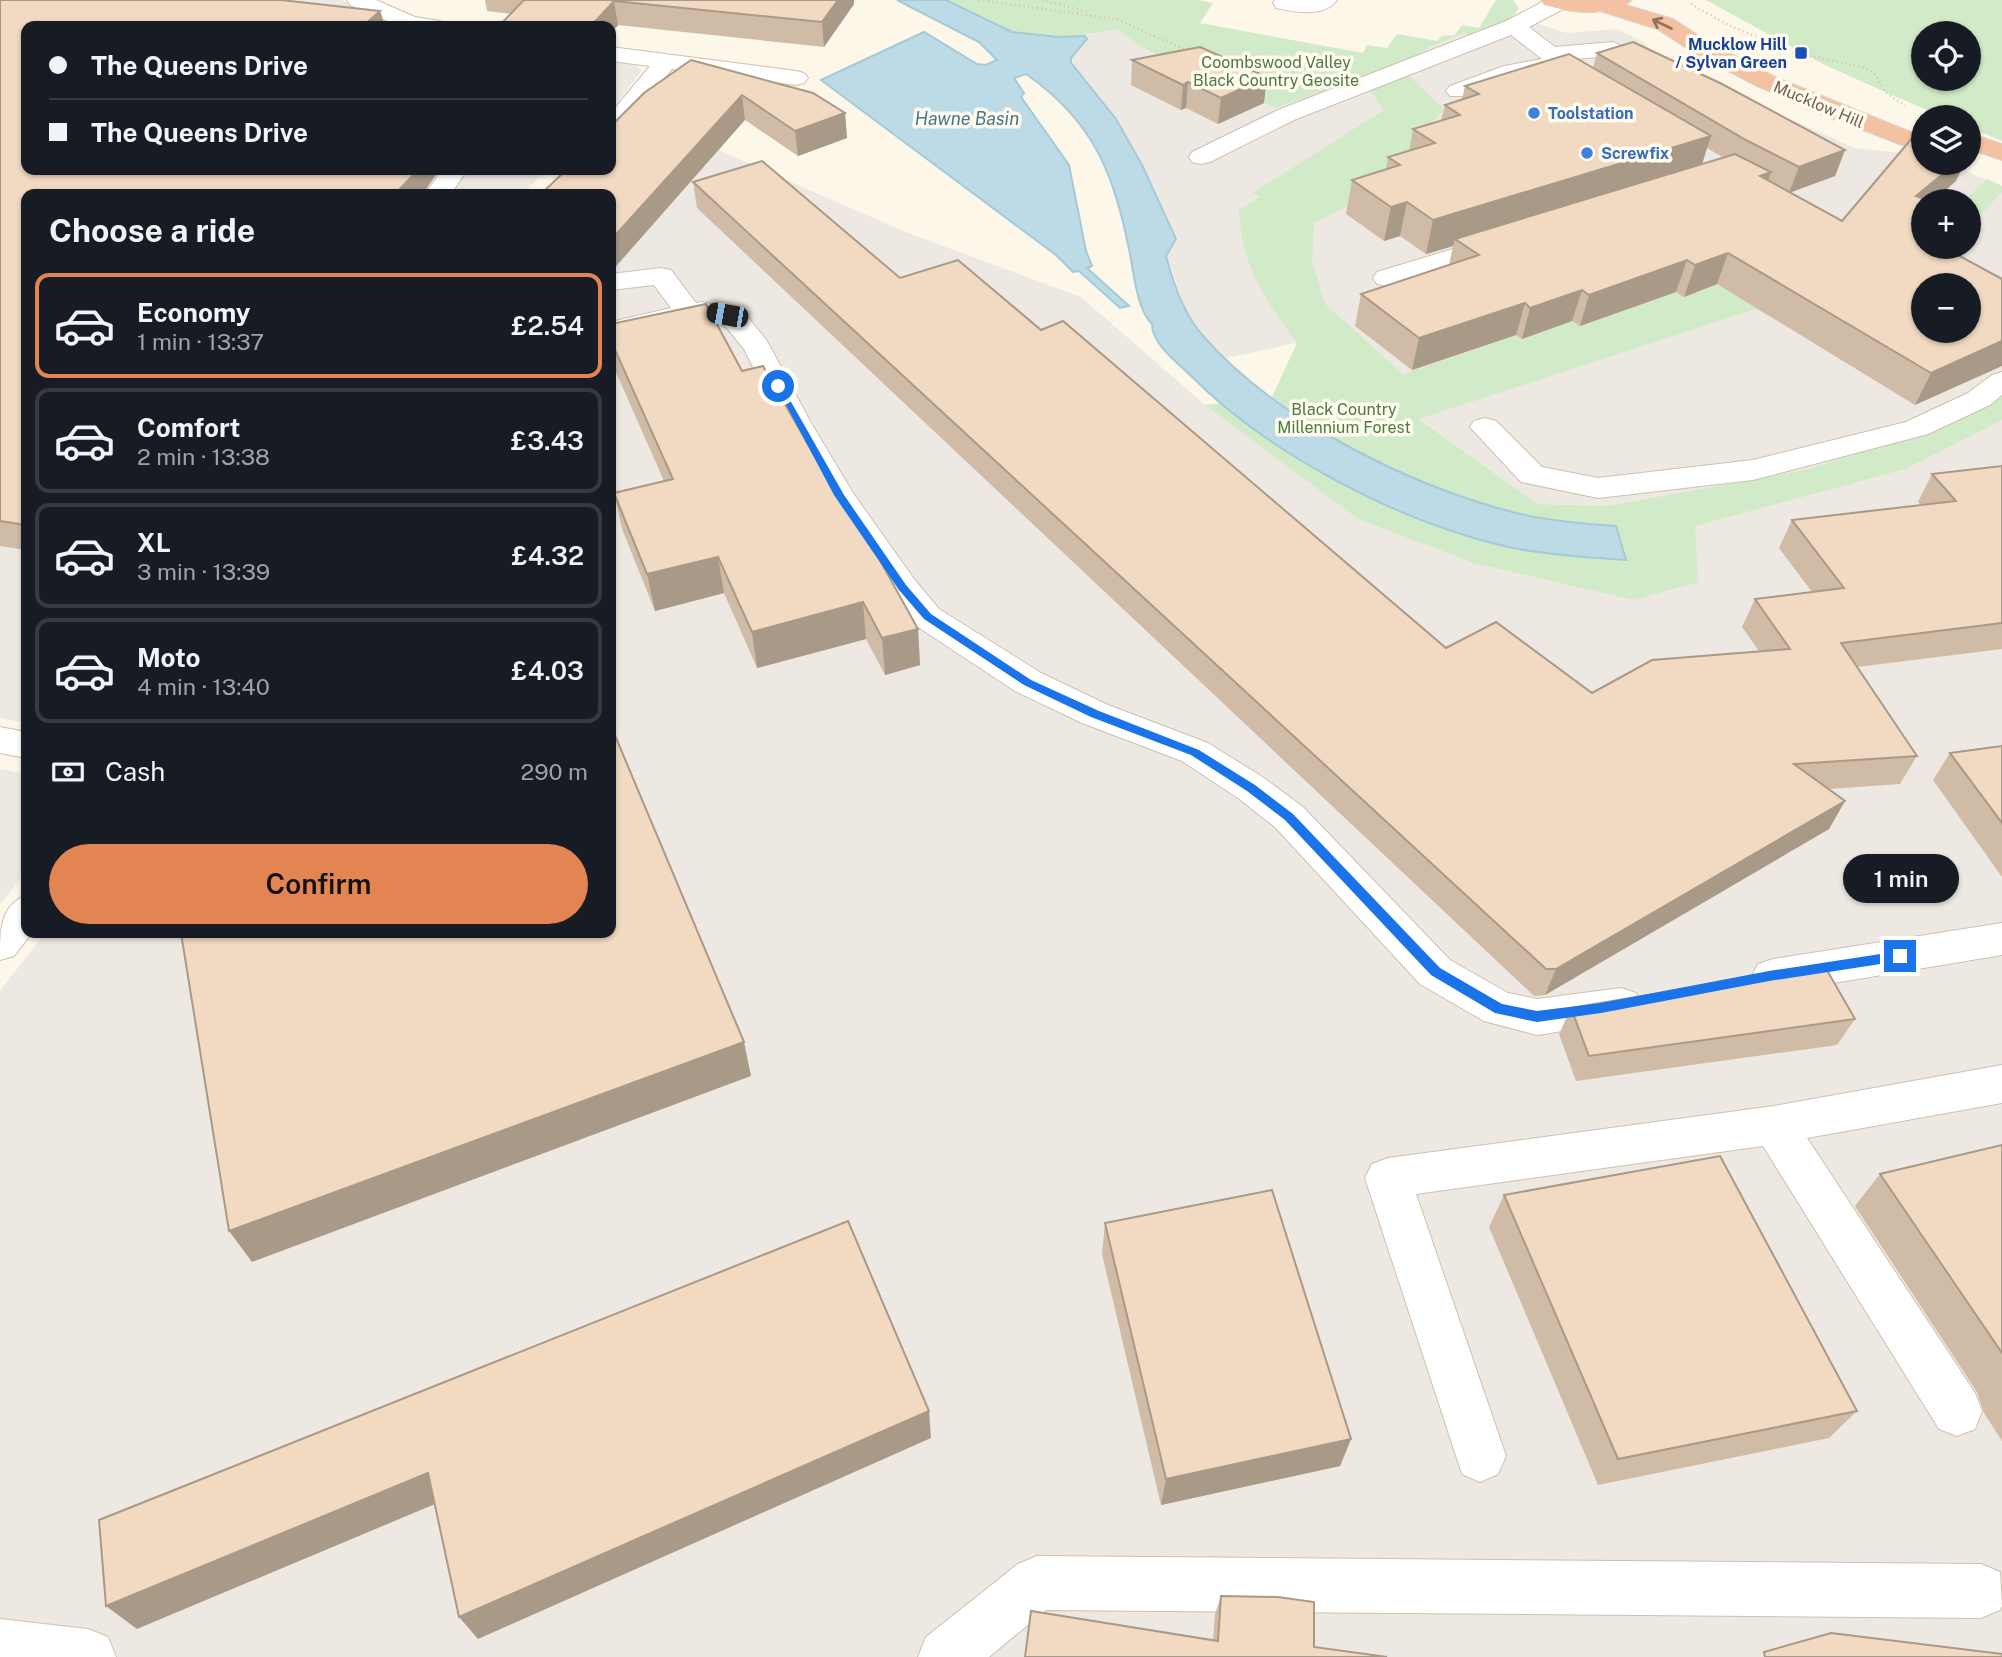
<!DOCTYPE html>
<html lang="en">
<head>
<meta charset="utf-8">
<style>
  :root { --surface:#171b24; --page:#20242c; --text:#f1f3f6; --muted:#9ea1a6; --line:#363941; --accent:#e28552 }
  body { margin:0; font-family:"Public Sans",sans-serif; background:var(--page); color:var(--text); height:100vh; display:flex; flex-direction:column; font-size:26px; white-space:nowrap }
  * { box-sizing:border-box; margin:0 }
  p { font-size:23px; color:var(--muted) }
  .icon { flex:none; width:38px; height:38px; fill:none; stroke:currentColor; stroke-width:2; stroke-linecap:round; stroke-linejoin:round }
  .map { position:relative; flex:1; overflow:hidden }
  .drawer { position:absolute; left:21px; top:189px; width:595px; height:749px; display:flex; flex-direction:column; background:var(--surface); border-radius:14px; box-shadow:0 2px 5px #0004 }
  .drawer>* { flex:none }
  .top-card { position:absolute; left:21px; top:21px; width:595px; height:154px; border-radius:14px; box-shadow:0 2px 5px #0004; display:grid; align-content:center; height:154px; padding:0 28px; background:var(--surface) }
  .fabs { position:absolute; left:1911px; top:21px; display:grid; gap:14px }
  .fabs a { display:grid; place-items:center; width:70px; height:70px; border-radius:50%; background:var(--surface); box-shadow:0 2px 5px #0004; font-size:35px }
  .end { position:absolute; width:32px; height:32px; margin:-16px; border:9px solid #1a73e8; background:#fff; box-shadow:0 0 0 4px #fff }
  .from { border-radius:50% }
  .bubble { position:absolute; height:49px; border-radius:24px; background:var(--surface); box-shadow:0 2px 5px #0004; font-size:23px; font-weight:600; line-height:49px; text-align:center }
  .car { position:absolute; width:21px; height:42px; margin:-21px -10px; border-radius:9px; box-shadow:0 0 5px 2px #0007; background:linear-gradient(#222 24%,#8ab4d8 0 40%,#222 0 76%,#8ab4d8 0 86%,#222 0) }
  .top-card b { display:flex; align-items:center; gap:24px; height:66px; font-size:26px }
  .top-card b+b { border-top:2px solid var(--line) }
  .top-card i { width:18px; height:18px; background:var(--text) }
  ul { padding:0; list-style:none }
  li { display:flex; align-items:center; gap:21px; height:105px; margin:0 14px 10px; padding:0 14px; border:4px solid var(--line); border-radius:14px }
  li div { flex:1 }
  li b { display:block; font-size:26px }
  li em { font-style:normal; font-weight:600 }
  li.current { border-color:var(--accent) }
  li>.icon { width:63px; height:63px; stroke-width:1.5 }
  h2 { padding:0 28px; font-size:32px; line-height:84px }
  .pay { display:flex; align-items:center; gap:18px; height:77px; padding:0 28px; font-size:26px }
  .pay p { margin-inline-start:auto }
  .action { display:flex; gap:14px; margin-top:auto; padding:14px 28px }
  .action a { flex:1; height:80px; border-radius:42px; background:var(--accent); color:#111; font-size:28px; font-weight:600; line-height:80px; text-align:center }
  .map>svg:first-child { display:block }
  .industrial { fill:#ede9e2; fill-rule:evenodd }
  .green { fill:#d1eac7; fill-rule:evenodd }
  .water { fill:#bddbe6; stroke:#a4c9d7; stroke-width:2 }
  .lines { fill:none; stroke-linecap:round; stroke-linejoin:round }
  .minor-casing { stroke:#cec0af; stroke-width:2 }
  .highway-casing { stroke:#dbd6d1; stroke-width:2 }
  .path { stroke:#d6bea4; stroke-width:2.5; stroke-dasharray:1 3.5; stroke-linecap:butt }
  .minor { fill:#fff; fill-rule:evenodd }
  .highway { fill:#f4c2a2; fill-rule:evenodd }
  .wall { fill:#cfbba6; fill-rule:evenodd }
  .shaded-wall { fill:#a99987 }
  .building { fill:#f1dac1; stroke:#a99987; stroke-width:2; fill-rule:evenodd }
  .oneway { stroke:#8f745e }
  .route { fill:#1a73e8 }
  .transit-dot { fill:#1a4fb4; stroke:#fffbef; stroke-width:2.5 }
  .shop-dot { fill:#3f7fe0; stroke:#fffbef; stroke-width:2.5 }
  .labels { text-anchor:middle; stroke-width:7; stroke-linejoin:round; paint-order:stroke }
  .far-transit-label { font-size:16px; font-weight:bold; fill:#164399; stroke:#fffbef; text-anchor:end }
  .far-park-label { font-size:16px; fill:#4d7b44; stroke:#fffbef }
  .far-street-label { font-size:16px; fill:#76614d; stroke:#fffbef }
  .far-shop-label { font-size:16px; font-weight:bold; fill:#366cbe; stroke:#fffbef; text-anchor:start }
  .far-water-label { font-size:18px; font-style:italic; fill:#477589; stroke:#fffbef }
</style>
</head>
<body>
<div class="map">
<svg width="2002" height="1657" viewBox="0 0 2002 1657">
  <rect width="100%" height="100%" fill="#fcf7e9"/>
  <g class="industrial">
    <polygon points="0,0 342,0 389,26 26,26 26,170 547,170 522,194 26,194 26,723 0,718"/>
    <path d="M1515,17L1567,33L1618,29L1646,44L1650,56L1855,148L1923,155V163L1957,167L2002,186V1657H0V991L45,933H611V170L642,108L671,74L707,72L792,87L700,142L908,233L1081,297L1205,405L1358,519L1608,506L1538,504L1310,340L1226,358L1203,337L1184,305L1166,255L1175,239L1142,165L1116,119L1077,72L1071,58L1087,39L1085,36L1116,28L1145,49L1276,108L1402,50L1429,47L1465,33L1470,35L1501,25ZM1923,201H1969V247H1923ZM1923,285H1969V331H1923Z"/>
    <polygon points="611,60 630,62 642,70 611,111"/>
    <polygon points="0,769 26,774 26,873 0,904"/>
  </g>
  <g class="green">
    <path d="M946,0H1198L1213,3L1200,23L1363,53L1367,45L1387,48L1397,34L1437,41L1442,36L1455,35L1462,25L1479,28L1496,0H1513L1519,9L1506,23L1469,35L1465,33L1429,47L1412,59L1276,108L1145,49L1116,29C1084,36 1042,43 1009,30C988,22 967,10 946,0Z"/>
    <path d="M1706,0H2002V141L1969,127V117H1944L1885,92L1825,65ZM1923,33H1969V79H1923Z"/>
    <path d="M1408,75L1444,109L1397,164L1365,197L1314,223L1312,261L1325,304L1403,374L1516,335L1522,339L1572,321L1580,326L1676,292L1923,247H1950L1924,274L1939,285H1923L1771,317L1755,309L1419,419L1538,504L1608,506L1805,470L1940,427L2002,393V420L1905,469L1695,526L1698,582L1634,600L1474,563L1358,519L1205,405L1272,397L1297,343C1265,300 1241,265 1239,210L1260,197L1252,193L1384,110L1370,90Z"/>
    <polygon points="1987,179 2002,186 2002,192 1969,227 1969,201 1964,201"/>
  </g>
  <path class="water" d="M897,0H946L1012,32L1058,37L1085,36L1087,39L1071,58V63L1116,119L1142,165L1176,239L1166,256C1173,283 1184,315 1204,337C1277,420 1410,486 1516,513C1549,521 1583,524 1616,526L1626,560C1585,557 1545,555 1504,546C1397,521 1267,453 1189,374C1176,361 1152,344 1152,324C1137,309 1134,275 1130,254C1114,175 1095,122 1026,74L1014,78L1024,93L1021,97L1069,165L1086,251L1092,266L1087,268L1129,306L1120,308L1079,271L1073,272L1056,255L821,80L924,32L977,64L986,65L997,60L979,42Z"/>
  <g class="lines">
    <defs>
      <g id="minor">
        <polygon points="347,0 376,0 415,17 440,21 443,26 399,26 350,5"/>
        <path d="M1275,0H1337C1324,18 1295,12 1276,8L1273,3Z"/>
        <path d="M1546,0L1570,2L1567,7L1529,27L1555,47L1613,42L1663,65L1667,70L1663,75H1647L1609,56L1565,60C1575,75 1593,78 1603,92L1599,97C1581,101 1559,86 1549,71L1517,77L1466,96H1450L1446,91L1450,86L1504,66L1542,59L1511,35L1294,120L1210,162L1201,164L1192,162L1189,157L1192,152L1278,110L1506,21Z"/>
        <polygon points="611,47 796,71 804,73 808,78 804,83 796,85 672,69 620,133 611,135 611,113 650,66 611,61"/>
        <polygon points="442,170 467,170 451,194 425,194"/>
        <polygon points="1502,234 1511,236 1515,242 1511,248 1387,286 1377,284 1373,278 1377,272"/>
        <polygon points="661,268 671,270 696,303 702,302 737,309 747,316 767,341 810,421 853,493 914,579 939,609 1041,673 1108,705 1208,743 1264,778 1303,807 1450,960 1508,993 1537,999 1621,988 1636,993 1642,1005 1636,1017 1621,1022 1537,1035 1484,1021 1420,984 1275,827 1238,798 1182,761 1082,723 1015,691 915,625 890,595 823,495 780,421 744,349 727,328 718,322 702,318 611,338 611,322 671,308 654,285 611,290 611,274"/>
        <polygon points="2002,372 2002,395 1990,405 1928,434 1753,480 1598,498 1521,482 1470,427 1474,421 1485,418 1496,421 1542,467 1598,478 1753,460 1906,422 1968,393 1992,375"/>
        <polygon points="0,727 26,732 26,758 0,753"/>
        <path d="M26,895V933H32L14,956L0,960C0,930 0,906 26,895Z"/>
        <polygon points="2002,923 2002,955 1773,993 1758,988 1752,976 1758,964 1773,959"/>
        <polygon points="2002,1065 2002,1103 1807,1138 1975,1393 1982,1411 1975,1429 1957,1436 1939,1429 1763,1146 1416,1194 1506,1456 1498,1474 1480,1482 1462,1474 1365,1178 1372,1164 1388,1158 1774,1106"/>
        <polygon points="1037,1556 1981,1564 2000,1572 2002,1606 2000,1610 1981,1618 1046,1610 989,1657 918,1657 926,1637 1018,1564"/>
        <polygon points="0,1619 88,1629 108,1637 116,1657 0,1657"/>
      </g>
      <g id="highway">
        <path d="M1541,0H1631L1626,5L1673,19L1710,43L1773,76L1923,137V153L1813,111L1757,86L1694,53L1657,29L1600,11C1583,15 1561,9 1544,5Z"/>
        <polygon points="1969,133 2002,144 2002,160 1969,149"/>
      </g>
    </defs>
    <use href="#minor" class="minor-casing"/>
    <use href="#highway" class="highway-casing"/>
    <g class="path">
      <polyline points="979,0 1116,19 1190,52"/>
      <polyline points="1042,0 1088,12"/>
      <polyline points="1691,4 1728,25 1794,53 1863,67 1875,74 1885,92 1905,106"/>
      <polyline points="1264,78 1294,81"/>
    </g>
    <use href="#minor" class="minor"/>
    <use href="#highway" class="highway"/>
  </g>
  <g class="wall">
    <polygon points="0,0 380,11 385,26 26,26 26,170 439,170 424,192 424,194 26,194 26,550 0,546"/>
    <polygon points="485,0 854,0 854,4 824,47 618,25 611,33 611,26 487,11"/>
    <path d="M1597,53L1845,150L1835,176L1790,192L1842,221L1956,181L1933,201L1923,247L2002,279L1915,405L1717,284L1684,297L1676,292L1580,326L1572,321L1522,339L1516,335L1412,370L1355,326L1361,294L1449,265L1453,246L1426,254L1400,236L1384,241L1346,214L1352,180L1386,169L1388,157L1409,151L1413,129L1441,120L1445,105L1462,100L1465,86L1593,68ZM1707,148L1724,158L1702,165Z"/>
    <polygon points="691,60 845,113 847,138 798,156 745,120"/>
    <polygon points="1132,60 1264,103 1218,124 1186,108 1181,110 1131,85"/>
    <polygon points="693,182 900,278 1041,330 1446,648 1592,693 1759,651 1742,627 1755,599 1812,592 1779,548 1792,520 1921,505 1918,502 1932,474 2002,466 2002,649 1857,667 1917,756 1900,784 1828,789 1845,801 1829,829 1545,995 1534,996 697,208"/>
    <polygon points="611,324 742,371 817,460 918,629 920,665 885,675 866,639 757,668 724,593 655,611 622,529 614,493 664,481 611,361"/>
    <polygon points="2002,746 2002,877 1933,780 1950,753"/>
    <polygon points="1571,1008 1855,1019 1837,1045 1576,1081 1559,1034"/>
    <polygon points="2002,1145 2002,1441 1984,1413 1977,1392 1855,1206 1880,1174"/>
    <polygon points="1504,1195 1857,1411 1829,1438 1598,1485 1489,1227"/>
    <polygon points="1105,1223 1351,1439 1340,1466 1161,1505 1102,1254"/>
    <polygon points="1221,1596 1314,1647 1213,1640 1215,1614"/>
  </g>
  <g class="shaded-wall">
    <polygon points="838,0 854,0 854,4 824,47 822,22"/>
    <polygon points="614,1 618,25 611,33 611,26 591,26"/>
    <polygon points="380,11 385,26 363,26"/>
    <polygon points="1267,77 1264,103 1218,124 1221,98"/>
    <polygon points="1188,82 1186,108 1181,110 1183,85"/>
    <polygon points="742,95 745,120 611,272 611,240"/>
    <polygon points="845,113 847,138 798,156 795,131"/>
    <polygon points="1711,136 1700,170 1455,239 1453,246 1426,254 1433,220"/>
    <polygon points="1845,150 1835,176 1789,193 1799,167"/>
    <polygon points="1956,163 1965,163 1956,181 1933,201 1916,196"/>
    <polygon points="416,170 439,170 424,192 424,194 395,194"/>
    <polygon points="1771,172 1760,203 1760,176"/>
    <polygon points="1407,202 1400,236 1384,241 1391,207"/>
    <polygon points="1728,253 1717,284 1684,297 1695,265"/>
    <polygon points="1687,260 1676,292 1580,326 1589,295"/>
    <polygon points="1582,290 1572,321 1522,339 1530,308"/>
    <polygon points="1525,303 1516,335 1412,370 1419,338"/>
    <polygon points="2002,341 2002,366 1915,405 1931,373"/>
    <polygon points="718,557 724,593 655,611 647,574"/>
    <polygon points="863,602 866,639 757,668 752,632"/>
    <polygon points="918,629 920,665 885,675 882,638"/>
    <polygon points="1845,801 1829,829 1545,995 1556,969"/>
    <polygon points="744,1042 751,1076 252,1262 229,1231"/>
    <polygon points="929,1411 931,1438 478,1639 459,1617"/>
    <polygon points="1351,1439 1340,1466 1161,1505 1166,1479"/>
    <polygon points="428,1473 447,1499 137,1629 106,1606"/>
  </g>
  <g class="building">
    <polygon points="0,0 281,0 380,11 363,26 26,26 26,170 418,170 395,194 26,194 26,525 0,521"/>
    <polygon points="524,0 838,0 822,22 614,1 591,26 499,26"/>
    <polygon points="1633,42 1722,84 1845,150 1799,167 1746,140 1597,53"/>
    <polygon points="1200,47 1267,77 1221,98 1188,82 1183,85 1132,60"/>
    <polygon points="1569,54 1711,136 1433,220 1407,202 1391,207 1352,180 1400,165 1388,157 1435,143 1413,129 1460,115 1445,105 1479,94 1465,86"/>
    <polygon points="691,60 813,93 845,113 795,131 742,95 611,240 611,194 541,194 566,170 611,170 611,126 644,93"/>
    <path d="M1923,136V163H1956L1916,196L1932,201H1923V230L1920,234L1923,236V247H1943L2002,279V341L1931,373L1728,253L1695,265L1687,260L1589,295L1582,290L1530,308L1525,303L1419,338L1361,294L1479,255L1455,239L1735,154L1771,172L1760,176L1842,221L1913,137L1919,139ZM1923,285H1969V331H1923Z"/>
    <polygon points="762,161 900,278 958,260 1041,330 1063,321 1446,648 1496,622 1592,693 1652,660 1790,649 1755,599 1844,588 1792,520 1956,501 1932,474 2002,466 2002,623 1841,643 1917,756 1794,764 1845,801 1556,969 1546,969 693,182"/>
    <polygon points="706,304 742,371 763,366 817,460 855,515 918,629 882,638 863,602 752,632 718,557 647,574 614,493 673,479 611,341 611,324"/>
    <polygon points="611,726 744,1042 229,1231 181,933 611,933"/>
    <polygon points="2002,746 2002,823 1950,753"/>
    <polygon points="1824,965 1855,1019 1589,1056 1571,1008"/>
    <polygon points="2002,1145 2002,1353 1880,1174"/>
    <polygon points="1720,1156 1857,1411 1618,1459 1504,1195"/>
    <polygon points="1272,1190 1351,1439 1166,1479 1105,1223"/>
    <polygon points="848,1221 929,1411 459,1617 428,1473 106,1606 99,1520"/>
    <polygon points="1221,1596 1278,1597 1314,1602 1314,1647 1387,1657 1025,1657 1031,1611 1218,1641"/>
    <polygon points="1831,1633 2002,1654 2002,1657 1765,1657 1764,1652"/>
  </g>
  <defs><path id="oneway-shaft" d="M-6 0H5M1.5-3L5.5 0L1.5 3" fill="none" stroke-width="1.6" stroke-linecap="round" stroke-linejoin="round" transform="scale(1.75)"/></defs>
  <use class="oneway" href="#oneway-shaft" transform="translate(1662 24) rotate(-154)"/>
  <polygon class="route" points="775,384 782,386 844,495 906,585 931,614 1031,680 1099,711 1199,750 1255,785 1293,814 1440,968 1502,1004 1537,1011 1601,1003 1769,971 1900,951 1906,956 1900,961 1769,981 1601,1013 1537,1022 1495,1013 1431,975 1285,820 1247,791 1191,755 1091,717 1024,685 924,619 899,590 834,495"/>
  <rect class="transit-dot" x="1794" y="46" width="14" height="14" rx="3.5"/>
  <g class="shop-dot">
    <circle cx="1534" cy="113" r="7"/>
    <circle cx="1587" cy="153" r="7"/>
  </g>
  <g class="labels">
    <g class="far-transit-label">
      <text x="1787" y="50">Mucklow Hill<tspan x="1787" dy="18">/ Sylvan Green</tspan></text>
    </g>
    <g class="far-park-label">
      <text x="1276" y="68">Coombswood Valley<tspan x="1276" dy="18">Black Country Geosite</tspan></text>
      <text x="1344" y="415">Black Country<tspan x="1344" dy="18">Millennium Forest</tspan></text>
    </g>
    <g class="far-street-label">
      <text transform="translate(1819 104) rotate(23)" y="6">Mucklow Hill</text>
    </g>
    <g class="far-shop-label">
      <text x="1548" y="119">Toolstation</text>
      <text x="1601" y="159">Screwfix</text>
    </g>
    <g class="far-water-label">
      <text x="967" y="125">Hawne Basin</text>
    </g>
  </g>
</svg>
<div class="fabs">
<a><svg class="icon" aria-label="locate" viewBox="0 0 24 24"><circle cx="12" cy="12" r="6"/><path d="M12 2v4M12 18v4M2 12h4M18 12h4"/></svg></a>
<a><svg class="icon" aria-label="layers" viewBox="0 0 24 24"><path d="M12 4l9 5-9 5-9-5zM3 14l9 5 9-5"/></svg></a>
<a>+</a>
<a>−</a>
</div>
<i class="end from" style="left:778px;top:386px"></i>
<i class="end" style="left:1900px;top:956px"></i>
<div class="bubble" style="left:1843px;top:854px;width:116px">1 min</div>
<i class="car" style="left:727px;top:315px;rotate:280deg"></i>
<div class="top-card">
<b><i class="from"></i>The Queens Drive</b>
<b><i></i>The Queens Drive</b>
</div>
<section class="drawer">
<h2>Choose a ride</h2>
<ul>
<li class="current"><svg class="icon" aria-label="car" viewBox="0 0 24 24"><path d="M5 17H2v-5l4-1 3-4h7l3 4 3 1v5h-3M9 17h6M6 11h13"/><circle cx="7" cy="17" r="2"/><circle cx="17" cy="17" r="2"/></svg><div><b>Economy</b><p>1 min · 13:37</p></div><em>£2.54</em></li>
<li><svg class="icon" aria-label="car" viewBox="0 0 24 24"><path d="M5 17H2v-5l4-1 3-4h7l3 4 3 1v5h-3M9 17h6M6 11h13"/><circle cx="7" cy="17" r="2"/><circle cx="17" cy="17" r="2"/></svg><div><b>Comfort</b><p>2 min · 13:38</p></div><em>£3.43</em></li>
<li><svg class="icon" aria-label="car" viewBox="0 0 24 24"><path d="M5 17H2v-5l4-1 3-4h7l3 4 3 1v5h-3M9 17h6M6 11h13"/><circle cx="7" cy="17" r="2"/><circle cx="17" cy="17" r="2"/></svg><div><b>XL</b><p>3 min · 13:39</p></div><em>£4.32</em></li>
<li><svg class="icon" aria-label="car" viewBox="0 0 24 24"><path d="M5 17H2v-5l4-1 3-4h7l3 4 3 1v5h-3M9 17h6M6 11h13"/><circle cx="7" cy="17" r="2"/><circle cx="17" cy="17" r="2"/></svg><div><b>Moto</b><p>4 min · 13:40</p></div><em>£4.03</em></li>
</ul>
<div class="pay"><svg class="icon" aria-label="cash" viewBox="0 0 24 24"><path d="M3 7h18v10H3z"/><circle cx="12" cy="12" r="2"/></svg>Cash<p>290 m</p></div>
<div class="action"><a>Confirm</a></div>
</section>
</div>
</body>
</html>
